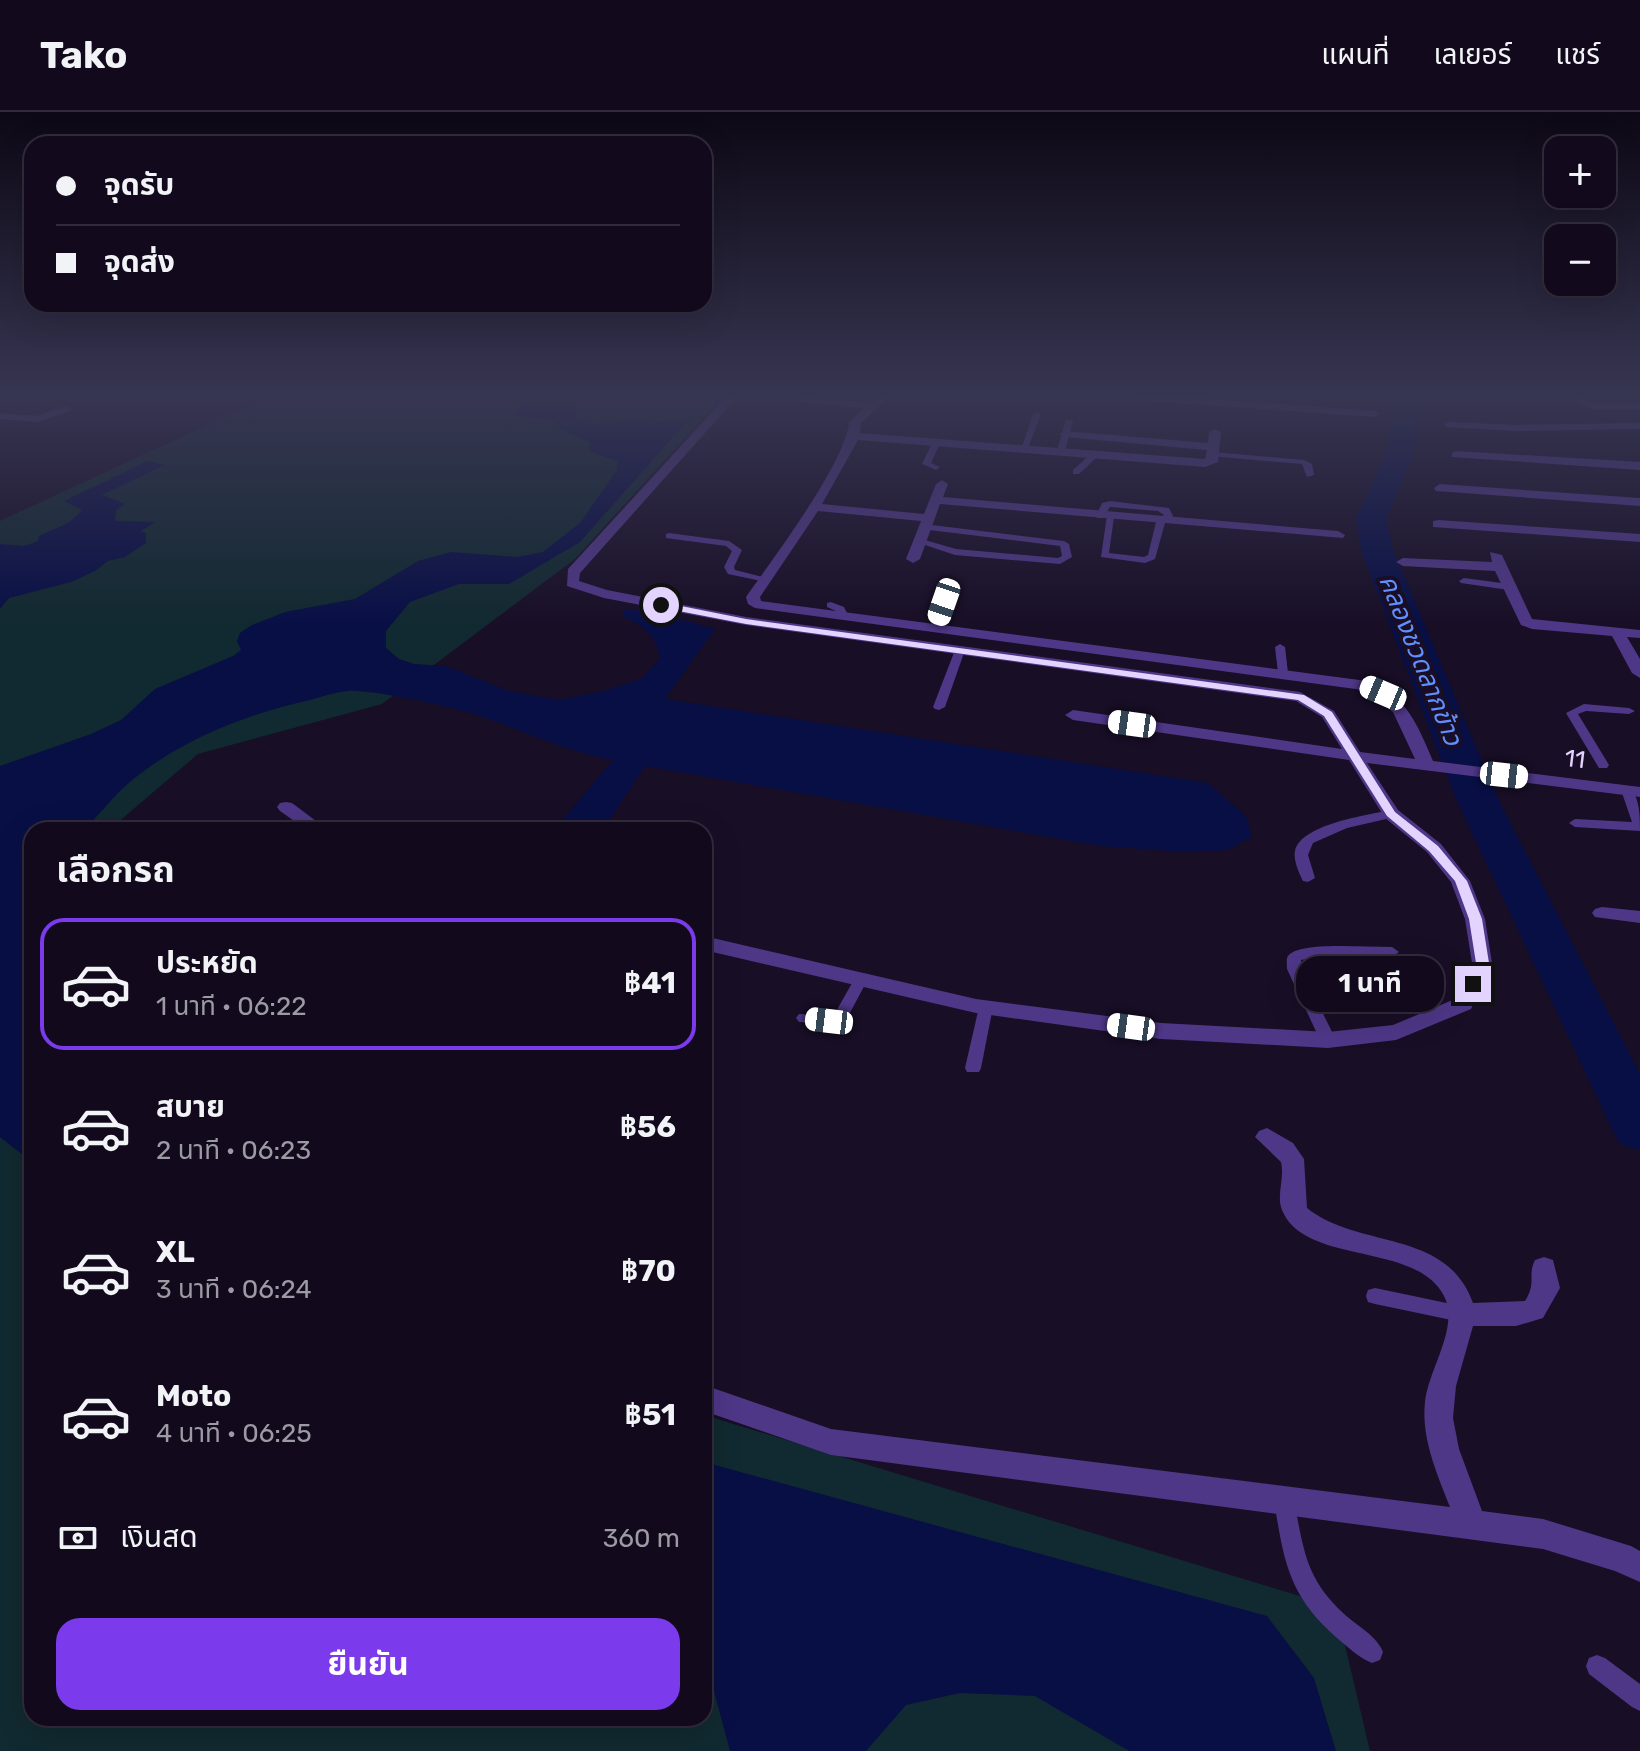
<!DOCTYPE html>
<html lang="th">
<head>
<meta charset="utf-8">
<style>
  :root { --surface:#120a1c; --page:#1f1829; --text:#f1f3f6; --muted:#9c9aa3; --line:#312b3b; --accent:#7c3aed }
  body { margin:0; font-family:Rubik,"Noto Sans Thai",sans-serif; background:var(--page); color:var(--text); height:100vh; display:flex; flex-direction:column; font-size:30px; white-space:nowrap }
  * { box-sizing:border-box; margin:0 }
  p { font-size:26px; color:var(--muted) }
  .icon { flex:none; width:44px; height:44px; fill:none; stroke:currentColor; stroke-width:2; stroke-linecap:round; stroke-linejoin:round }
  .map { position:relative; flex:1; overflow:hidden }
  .panel { position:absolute; left:24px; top:710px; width:688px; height:904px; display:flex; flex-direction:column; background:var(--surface); border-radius:24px; box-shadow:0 8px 32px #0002,0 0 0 2px var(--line) }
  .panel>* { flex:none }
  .hud { position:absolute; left:24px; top:24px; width:688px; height:176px; border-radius:24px; box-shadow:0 8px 32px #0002,0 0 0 2px var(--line); display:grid; align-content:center; height:176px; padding:0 32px; background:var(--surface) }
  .tools { position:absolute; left:1544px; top:24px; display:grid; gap:16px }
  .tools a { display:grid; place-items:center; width:72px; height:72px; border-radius:16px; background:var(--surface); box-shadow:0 8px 32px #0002,0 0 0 2px var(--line); font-size:40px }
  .end { position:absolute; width:36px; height:36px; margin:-18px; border:10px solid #e3d3ff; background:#111; box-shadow:0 0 0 4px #111 }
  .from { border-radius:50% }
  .bubble { position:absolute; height:56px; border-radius:24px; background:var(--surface); box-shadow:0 8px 32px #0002,0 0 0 2px var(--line); font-size:26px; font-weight:700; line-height:56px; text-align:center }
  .car { position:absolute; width:24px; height:48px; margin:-24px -12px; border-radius:10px; box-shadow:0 0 6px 2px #0007; background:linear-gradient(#fff 24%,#345 0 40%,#fff 0 76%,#345 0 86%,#fff 0) }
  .hud b { display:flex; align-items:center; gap:28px; height:76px; font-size:30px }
  .hud b+b { border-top:2px solid var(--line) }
  .hud i { width:20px; height:20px; background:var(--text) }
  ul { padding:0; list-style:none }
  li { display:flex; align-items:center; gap:24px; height:132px; margin:0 16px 12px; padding:0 16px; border:4px solid transparent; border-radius:24px }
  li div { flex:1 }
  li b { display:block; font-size:30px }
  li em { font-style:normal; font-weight:700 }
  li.on { border-color:var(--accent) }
  li>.icon { width:72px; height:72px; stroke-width:1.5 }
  h2 { padding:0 32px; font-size:36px; line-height:96px }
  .pay { display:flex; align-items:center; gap:20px; height:88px; padding:0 32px; font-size:30px }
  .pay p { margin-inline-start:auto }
  .primary-button { display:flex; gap:16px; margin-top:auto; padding:16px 32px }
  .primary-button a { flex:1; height:92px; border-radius:24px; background:var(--accent); color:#fff; font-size:32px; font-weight:700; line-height:92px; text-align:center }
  header { display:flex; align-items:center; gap:48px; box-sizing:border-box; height:112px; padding:0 40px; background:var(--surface); border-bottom:2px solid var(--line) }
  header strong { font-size:38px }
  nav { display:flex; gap:44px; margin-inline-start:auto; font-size:28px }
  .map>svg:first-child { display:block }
  .green { fill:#112930 }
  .water { fill:#080f45 }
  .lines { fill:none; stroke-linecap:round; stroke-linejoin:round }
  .river { fill:#080f45; fill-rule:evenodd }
  .service { fill:#4e3787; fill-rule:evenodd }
  .minor { fill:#4e3787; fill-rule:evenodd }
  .route { fill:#e3d3ff }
  .labels { text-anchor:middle; stroke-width:8; stroke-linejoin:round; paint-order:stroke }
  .street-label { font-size:24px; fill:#e3d3ff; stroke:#180e26 }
  .water-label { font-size:26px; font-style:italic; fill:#618eff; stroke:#180e26 }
</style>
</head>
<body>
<header>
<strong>Tako</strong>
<nav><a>แผนที่</a><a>เลเยอร์</a><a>แชร์</a></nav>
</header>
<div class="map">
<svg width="1640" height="1639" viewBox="0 0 1640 1639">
  <rect width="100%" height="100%" fill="#180e26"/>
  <polygon class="green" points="268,285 722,285 575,447 382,592 198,642 109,718 32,718 32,1606 704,1606 704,1303 1336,1495 1370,1639 0,1639 0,409"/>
  <g class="water">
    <path d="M536,285H592L576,292L575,306L592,314L634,308L652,311L689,307L580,430L509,472H459L410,490L386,519V536L399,547L414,552L446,554L509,579L558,588L603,579L641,567L660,547C657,525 644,514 624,505V497H644L715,517L665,587L1208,671L1246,704L1252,725L1227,738L1187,740L1100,734L645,654L603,718H554L613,648C562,639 513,613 463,599C442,593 368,577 348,579C333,580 316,587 301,590C239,605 180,629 131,669C114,683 100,702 84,718H32V1050L0,1025V654L91,622L121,608L155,577L233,544L241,538L237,529L240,521L252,513L285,500L355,487L418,449L451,440L518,445L543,440L580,411L617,358V349L589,339V330L560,317L556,309L515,303V298Z"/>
    <polygon points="148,349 164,353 102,383 125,392 116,398 115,409 155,410 141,419 146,421 146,431 125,445 108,449 95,459 71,470 9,486 0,497 0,432 24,434 38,429 39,424 70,410 82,398 64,389"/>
    <polygon points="704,1350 1267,1504 1314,1566 1336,1639 1129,1639 1035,1584 960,1581 906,1593 866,1639 730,1639 704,1542"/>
  </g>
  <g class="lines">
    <polygon class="river" points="1397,285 1423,285 1413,342 1386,407 1393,438 1498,687 1640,962 1640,1038 1620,1032 1612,1017 1456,687 1361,438 1356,407 1385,342"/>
    <g class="service">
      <polygon points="1037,300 1041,302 1028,336 1021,338 1033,302"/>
      <polygon points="1066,307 1073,309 1065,339 1061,341 1057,339"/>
      <polygon points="937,327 941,329 931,351 940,355 936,358 922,352 933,329"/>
      <polygon points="1093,340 1100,342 1079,362 1073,362 1073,358"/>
      <polygon points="1213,340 1304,348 1312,352 1314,363 1307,365 1302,352 1210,344 1210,340"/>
      <polygon points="1110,389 1169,396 1173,404 1165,411 1155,447 1145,451 1101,445 1107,403 1114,405 1109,441 1144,445 1148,443 1156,410 1164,403 1158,399 1110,395 1103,406 1097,406 1096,404 1102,391"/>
      <polygon points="924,412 1064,429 1069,432 1072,445 1060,452 955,443 913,429 918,426 956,437 1058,446 1062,444 1060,434 921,417 919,415"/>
      <polygon points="669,421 729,429 742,438 734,455 735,458 771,467 766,470 728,462 724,455 732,439 726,434 666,426 666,422"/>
      <polygon points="1464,466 1509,472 1514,475 1509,478 1461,471 1459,469"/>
      <polygon points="944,487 949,490 940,516 935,519 931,518 930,516 939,490"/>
      <polygon points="831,490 844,495 849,505 848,507 840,507 836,499 827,495 827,491"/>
      <polygon points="1280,532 1285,535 1288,561 1283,564 1278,561 1275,535"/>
      <polygon points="960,535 965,538 945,595 939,598 935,597 933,595 955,538"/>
      <polygon points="1584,592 1629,596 1635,599 1629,602 1586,599 1578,602 1609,653 1607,656 1599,656 1566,601"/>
      <path d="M1627,674C1640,682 1640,704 1640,719L1575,715L1569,711L1575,707L1632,710L1621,678Z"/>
      <path d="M1391,698L1395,699L1397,702L1395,705L1347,716L1313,731L1308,743L1315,766L1308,770L1303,769C1299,761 1293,748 1295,739C1301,712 1368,703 1391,698Z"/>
      <path d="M1341,834L1392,835L1399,840L1392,845L1326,843L1301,848V857L1336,928L1333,932H1323L1320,928L1287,857C1287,854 1286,846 1288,844C1295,834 1329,834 1341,834Z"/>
      <polygon points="861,862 868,867 844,912 839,913 799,910 796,906 799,902 834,903 856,864"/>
      <polygon points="986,890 993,895 981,956 979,960 967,960 965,956 979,895"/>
      <polygon points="1375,1176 1461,1194 1468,1196 1470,1202 1468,1208 1461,1210 1375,1192 1368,1190 1366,1184 1368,1178"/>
      <path d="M1284,1379L1291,1382L1294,1389C1304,1438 1305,1465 1343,1501C1356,1513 1377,1524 1383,1540L1380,1548L1372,1551C1359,1546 1348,1535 1337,1526C1288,1483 1284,1449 1274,1389L1277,1382Z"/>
      <polygon points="1597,1543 1605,1546 1640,1572 1640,1599 1632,1595 1589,1562 1586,1554 1589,1546"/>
    </g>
    <g class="minor">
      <path d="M726,285H737L580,461L579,469L607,478L746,505L1300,580L1334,599L1360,640L1415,647L1393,600L1363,578L755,496L748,492L746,485C772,448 846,350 849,310L864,296L802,290L798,285L871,291L877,285H889L861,311L860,321L1205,347L1207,338L1065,325L1059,322L1065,319L1208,331L1209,320L1215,317L1221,320L1218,350L1205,355L858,328L822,392L924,402L936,372L942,368L948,372L943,385L1338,419L1345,423L1343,426L940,392L920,447L913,451L906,447L921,409L818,399L760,485L761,489L1367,569C1405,580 1419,616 1433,649L1640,675V685L1367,651L1398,698L1441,732L1470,769L1485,807L1492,851L1471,897L1396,928L1328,936L1161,927L976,901L704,838V824L976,887L1161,911L1328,920L1393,913L1455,887L1472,851L1465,807L1451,770L1427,740L1385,706L1349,648L1073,608L1065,603L1073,598L1342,637L1322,605L1296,589L746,513L604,486L567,474L568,457Z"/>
      <polygon points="1131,285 1184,285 1374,299 1380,302 1374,305 1136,288"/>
      <polygon points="1569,285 1582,285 1592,291 1640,291 1640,297 1590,297"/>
      <polygon points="66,294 71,297 70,299 37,310 0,307 0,301 36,304"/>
      <polygon points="1449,310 1515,313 1640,311 1640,317 1515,319 1445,315 1445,311"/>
      <polygon points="1456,339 1640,350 1640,358 1452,345 1452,341"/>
      <polygon points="1440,372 1640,386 1640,394 1436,379 1434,376"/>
      <polygon points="1438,408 1640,422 1640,430 1433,415 1433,409"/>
      <polygon points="1490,440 1502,443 1532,507 1640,518 1640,526 1627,525 1640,547 1640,566 1632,561 1612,524 1532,517 1521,513 1495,459 1403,454 1396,450 1403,446 1492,450"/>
      <polygon points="286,690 292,691 328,718 307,718 280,699 277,695 280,691"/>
      <polygon points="1602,795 1640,799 1640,811 1595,805 1592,801 1595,797"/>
      <path d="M1267,1016L1293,1031L1304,1047L1307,1096C1360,1138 1446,1116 1473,1191L1525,1189C1537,1170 1527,1164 1535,1148L1544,1145L1553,1148L1560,1176L1543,1206L1516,1214H1473L1456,1274L1453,1306L1459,1337L1482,1399L1543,1407L1631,1434L1640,1439V1470L1615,1459L1543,1437L831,1343L704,1299V1273L831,1317L1450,1395C1437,1362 1421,1326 1425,1290C1428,1258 1460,1215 1444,1184C1416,1129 1305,1154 1282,1098C1276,1083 1285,1066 1281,1050L1255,1025L1259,1019Z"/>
    </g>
  </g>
  <linearGradient id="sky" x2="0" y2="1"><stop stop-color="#0d0815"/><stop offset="0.55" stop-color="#373652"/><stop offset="1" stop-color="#373652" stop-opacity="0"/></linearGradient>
  <rect width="1640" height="515" fill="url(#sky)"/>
  <polygon class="route" points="661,490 746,507 1304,583 1332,600 1395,700 1438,734 1467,769 1482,807 1489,851 1478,875 1468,875 1466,872 1476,851 1469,807 1455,769 1429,739 1387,704 1324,604 1298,588 746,512 658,495"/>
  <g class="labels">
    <g class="street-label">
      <text transform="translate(1575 647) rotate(7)" y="8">11</text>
    </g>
    <g class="water-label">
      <text transform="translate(1421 548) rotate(68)" y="9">คลองชวดลากข้าว</text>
    </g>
  </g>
</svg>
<div class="tools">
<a>+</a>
<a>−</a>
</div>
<i class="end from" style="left:661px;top:493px"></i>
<i class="end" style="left:1473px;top:872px"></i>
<div class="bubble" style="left:1296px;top:844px;width:148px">1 นาที</div>
<i class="car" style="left:944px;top:490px;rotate:199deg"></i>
<i class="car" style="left:1383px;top:581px;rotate:293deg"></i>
<i class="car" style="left:1132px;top:612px;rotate:278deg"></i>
<i class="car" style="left:1504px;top:663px;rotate:96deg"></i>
<i class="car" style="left:829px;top:909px;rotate:277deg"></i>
<i class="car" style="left:1131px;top:915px;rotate:278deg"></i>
<div class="hud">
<b><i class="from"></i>จุดรับ</b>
<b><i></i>จุดส่ง</b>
</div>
<section class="panel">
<h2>เลือกรถ</h2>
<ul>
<li class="on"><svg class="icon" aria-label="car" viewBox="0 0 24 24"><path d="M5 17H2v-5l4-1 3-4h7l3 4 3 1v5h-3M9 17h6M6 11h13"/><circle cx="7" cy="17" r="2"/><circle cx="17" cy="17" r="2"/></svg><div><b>ประหยัด</b><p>1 นาที · 06:22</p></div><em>฿41</em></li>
<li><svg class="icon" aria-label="car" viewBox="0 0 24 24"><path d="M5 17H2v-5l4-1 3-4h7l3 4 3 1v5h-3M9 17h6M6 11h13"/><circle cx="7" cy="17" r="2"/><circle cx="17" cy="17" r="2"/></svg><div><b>สบาย</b><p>2 นาที · 06:23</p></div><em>฿56</em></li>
<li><svg class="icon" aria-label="car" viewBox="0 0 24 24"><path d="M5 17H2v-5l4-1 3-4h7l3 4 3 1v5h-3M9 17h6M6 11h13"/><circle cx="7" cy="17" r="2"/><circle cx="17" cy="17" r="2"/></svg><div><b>XL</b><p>3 นาที · 06:24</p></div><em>฿70</em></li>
<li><svg class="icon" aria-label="car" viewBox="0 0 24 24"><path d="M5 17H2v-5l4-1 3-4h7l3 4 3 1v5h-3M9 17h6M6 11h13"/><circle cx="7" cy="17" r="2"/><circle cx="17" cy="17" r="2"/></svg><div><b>Moto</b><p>4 นาที · 06:25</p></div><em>฿51</em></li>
</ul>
<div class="pay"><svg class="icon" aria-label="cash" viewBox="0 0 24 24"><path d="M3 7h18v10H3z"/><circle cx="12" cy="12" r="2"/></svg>เงินสด<p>360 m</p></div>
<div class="primary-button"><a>ยืนยัน</a></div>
</section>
</div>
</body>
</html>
